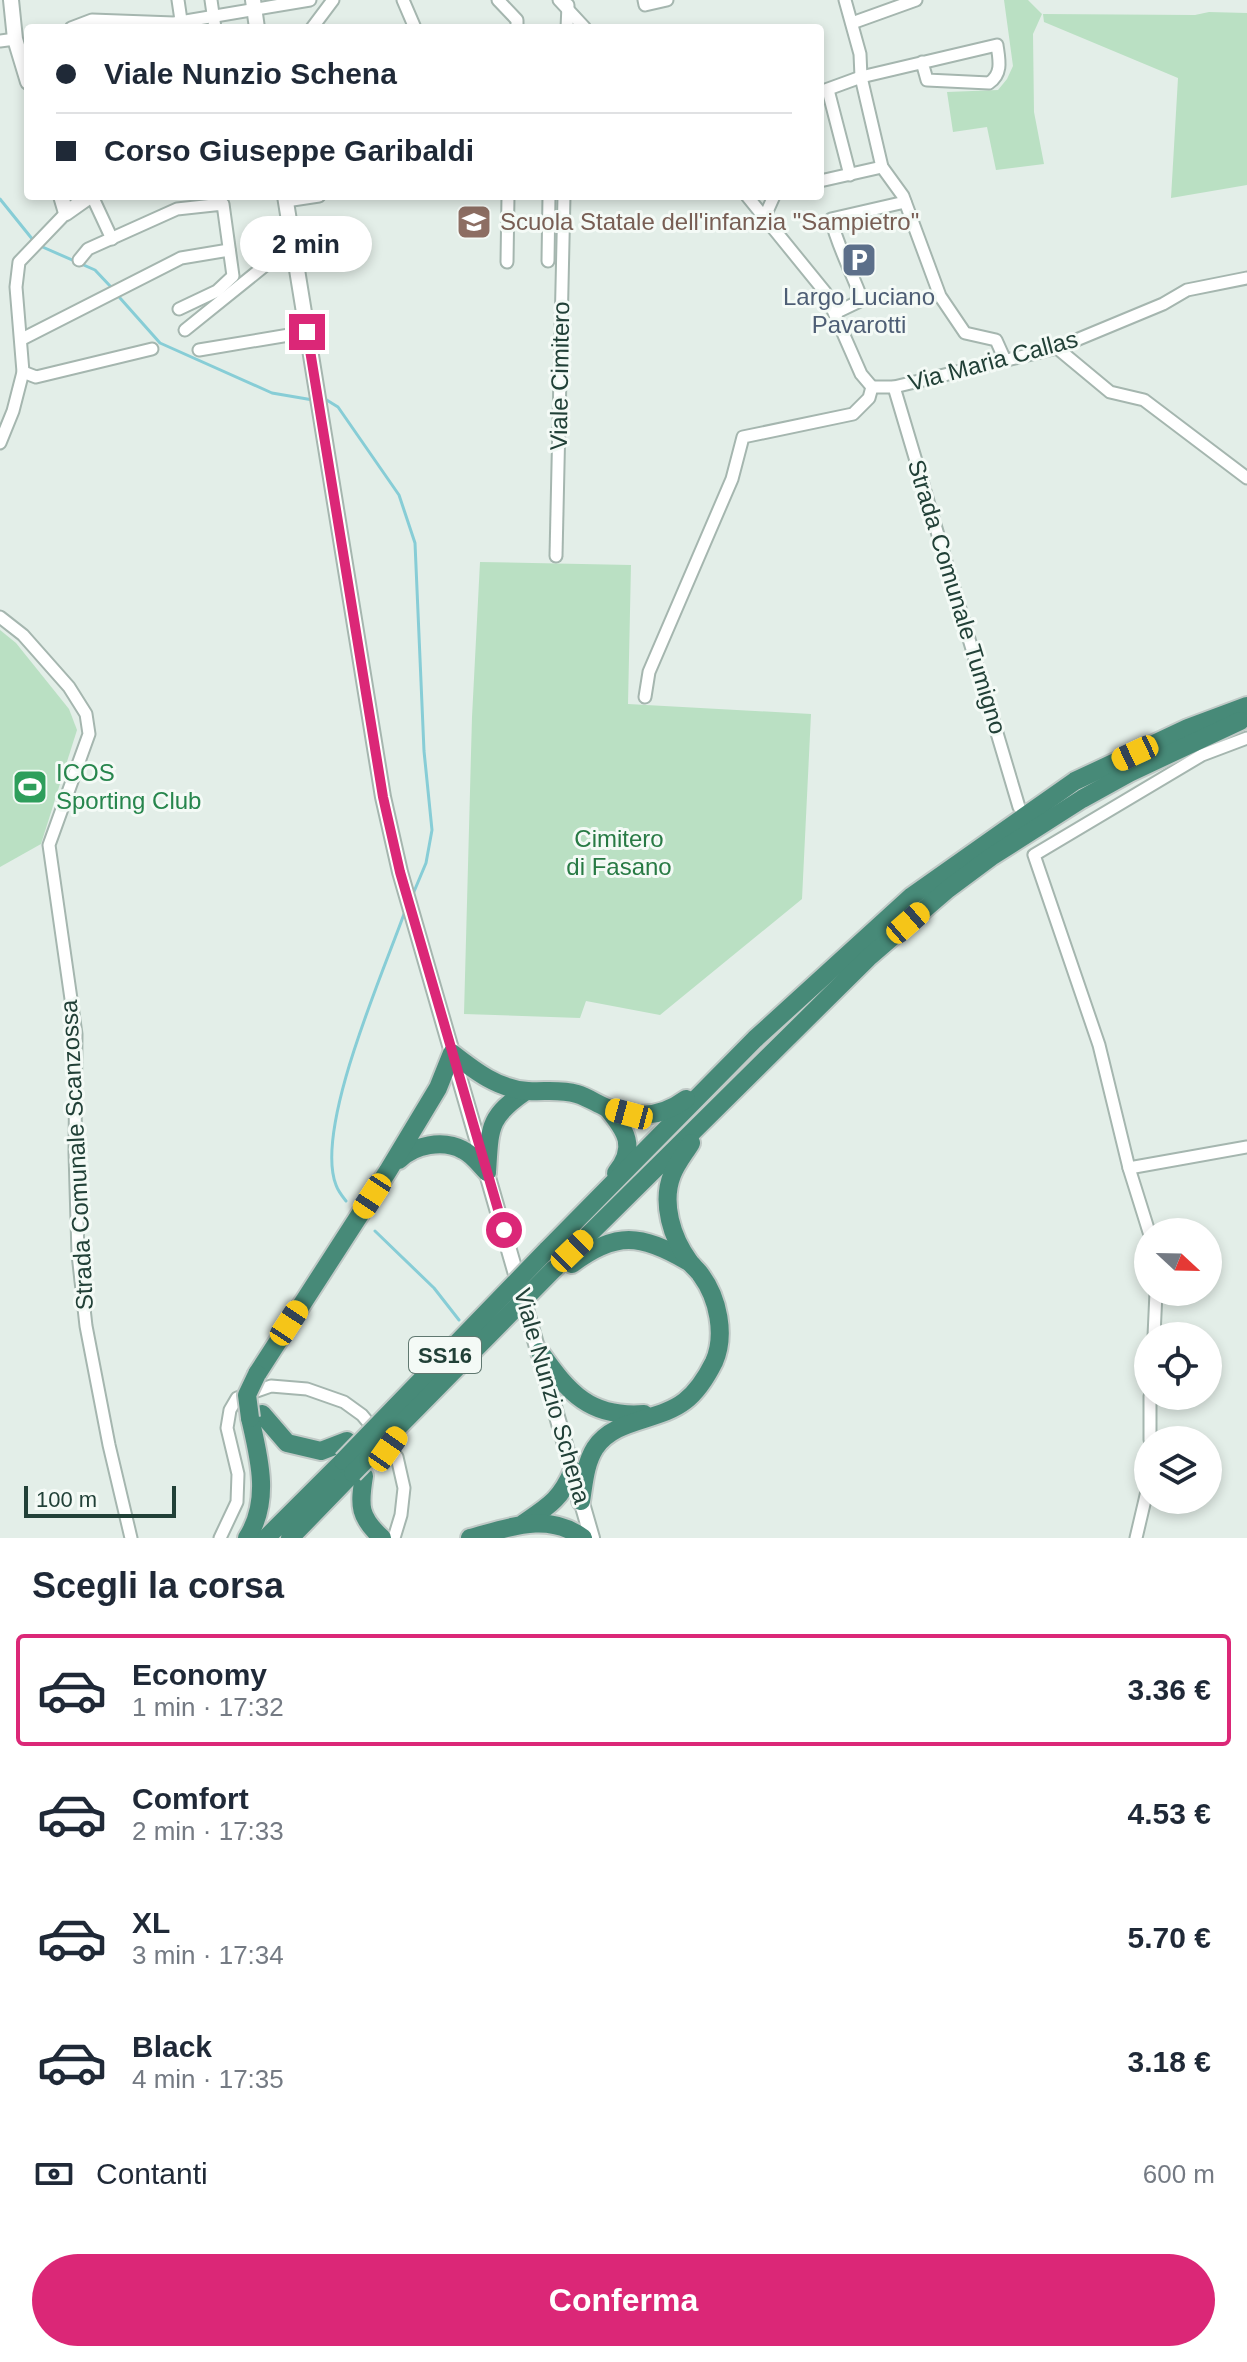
<!DOCTYPE html>
<html lang="it">
<head>
<meta charset="utf-8">
<style>
  :root { --surface:#fff; --page:#f2f2f3; --text:#1f2937; --muted:#747a83; --line:#e0e1e3; --accent:#db2777 }
  body { margin:0; font-family:Arial,sans-serif; background:var(--page); color:var(--text); height:100vh; display:flex; flex-direction:column; font-size:30px; white-space:nowrap }
  * { box-sizing:border-box; margin:0 }
  p { font-size:26px; color:var(--muted) }
  .icon { flex:none; width:44px; height:44px; fill:none; stroke:currentColor; stroke-width:2; stroke-linecap:round; stroke-linejoin:round }
  .map { position:relative; height:1538px; overflow:hidden }
  .drawer { display:flex; flex-direction:column; background:var(--surface); flex:1 }
  .drawer>* { flex:none }
  .hud { position:absolute; left:24px; top:24px; width:800px; height:176px; border-radius:8px; box-shadow:0 4px 12px #0003; display:grid; align-content:center; height:176px; padding:0 32px; background:var(--surface) }
  .needle { width:52px; rotate:112deg }
  .buttons { position:absolute; left:1134px; top:1218px; display:grid; gap:16px }
  .buttons a { display:grid; place-items:center; width:88px; height:88px; border-radius:50%; background:var(--surface); box-shadow:0 4px 12px #0003; font-size:40px }
  .scale { position:absolute; left:24px; bottom:20px; width:152px; box-sizing:border-box; padding-left:8px; border:4px solid #214037; border-top:0; font-size:22px; line-height:28px; white-space:nowrap; color:#214037; -webkit-text-stroke:6px #f4faf6; paint-order:stroke }
  .end { position:absolute; width:36px; height:36px; margin:-18px; border:10px solid #db2777; background:#fff; box-shadow:0 0 0 4px #fff }
  .from { border-radius:50% }
  .bubble { position:absolute; height:56px; border-radius:28px; background:var(--surface); box-shadow:0 4px 12px #0003; font-size:26px; font-weight:600; line-height:56px; text-align:center }
  .car { position:absolute; width:24px; height:48px; margin:-24px -12px; border-radius:10px; box-shadow:0 0 6px 2px #0007; background:linear-gradient(#f5c518 24%,#345 0 40%,#f5c518 0 76%,#345 0 86%,#f5c518 0) }
  .hud b { display:flex; align-items:center; gap:28px; height:76px; font-size:30px }
  .hud b+b { border-top:2px solid var(--line) }
  .hud i { width:20px; height:20px; background:var(--text) }
  ul { padding:0; list-style:none }
  li { display:flex; align-items:center; gap:24px; height:112px; margin:0 16px 12px; padding:0 16px; border:4px solid transparent; border-radius:8px }
  li div { flex:1 }
  li b { display:block; font-size:30px }
  li em { font-style:normal; font-weight:600 }
  li.selected { border-color:var(--accent) }
  li>.icon { width:72px; height:72px; stroke-width:1.5 }
  h2 { padding:0 32px; font-size:36px; line-height:96px }
  .pay { display:flex; align-items:center; gap:20px; height:88px; padding:0 32px; font-size:30px }
  .pay p { margin-inline-start:auto }
  .cta { display:flex; gap:16px; margin-top:auto; padding:16px 32px }
  .cta a { flex:1; height:92px; border-radius:48px; background:var(--accent); color:#fff; font-size:32px; font-weight:600; line-height:92px; text-align:center }
  .map>svg:first-child { display:block }
  .green { fill:#bae0c3 }
  .lines { fill:none; stroke-linecap:round; stroke-linejoin:round }
  .stream { stroke:#87cdd6; stroke-width:3 }
  .minor-casing { stroke:#a5b6af; stroke-width:15 }
  .tertiary-casing { stroke:#a5b6af; stroke-width:18 }
  .trunk-casing { stroke:#c1cac7; stroke-width:22 }
  .minor { stroke:#fff; stroke-width:11 }
  .tertiary { stroke:#fff; stroke-width:14 }
  .trunk { stroke:#478a78; stroke-width:18 }
  .trunk-bridge-casing { stroke:#c1cac7; stroke-width:22; stroke-linecap:butt }
  .trunk-bridge { stroke:#478a78; stroke-width:18 }
  .route { stroke:#db2777; stroke-width:10 }
  .labels { text-anchor:middle; stroke-width:6; stroke-linejoin:round; paint-order:stroke }
  .shield { fill:#f4faf6; stroke:#607870; stroke-width:2 }
  .shield-label { font-size:22px; font-weight:bold; fill:#214037 }
  .education-label { font-size:24px; fill:#785e54; stroke:#f4faf6; text-anchor:start }
  .service-label { font-size:24px; fill:#4e5e75; stroke:#f4faf6 }
  .street-label { font-size:24px; fill:#214037; stroke:#f4faf6 }
  .leisure-label { font-size:24px; fill:#27864d; stroke:#f4faf6; text-anchor:start }
  .park-label { font-size:24px; fill:#287a44; stroke:#f4faf6 }
</style>
</head>
<body>
<div class="map">
<svg width="1247" height="1538" viewBox="0 0 1247 1538">
  <rect width="100%" height="100%" fill="#e3eee8"/>
  <g class="green">
    <polygon points="1004,0 1028,0 1042,14 1033,34 1034,112 1044,164 996,170 987,127 953,132 947,92 998,90 1007,79 1013,66"/>
    <polygon points="1209,12 1247,13 1247,185 1171,198 1178,78 1044,22 1043,14 1195,15"/>
    <polygon points="480,562 631,565 628,704 811,714 802,899 660,1015 586,1001 580,1018 464,1014 472,717"/>
    <polygon points="0,630 16,643 69,709 77,730 41,844 0,867"/>
  </g>
  <g class="lines">
    <g class="stream">
      <polyline points="0,199 33,240"/>
      <polyline points="38,245 95,270 111,287"/>
      <polyline points="120,298 160,343 272,393 313,400"/>
      <polyline points="325,399 338,407 399,495 415,543 424,751 432,830 426,863 413,894"/>
      <path d="M346,1201C342,1196 338,1191 336,1185C314,1129 383,973 404,914"/>
      <polyline points="375,1231 434,1288 459,1320"/>
    </g>
    <defs>
      <g id="minor">
        <polyline points="178,0 182,27"/>
        <polyline points="211,0 215,28"/>
        <polyline points="403,0 415,28"/>
        <polyline points="498,0 517,20 517,28"/>
        <polyline points="559,0 585,28"/>
        <polyline points="644,0 645,5 667,0"/>
        <polyline points="845,0 860,54 861,77 882,167 903,196 940,296 965,333 996,340 1005,360"/>
        <polyline points="852,23 916,0"/>
        <polyline points="71,28 92,20 174,23 310,0"/>
        <polyline points="312,28 333,0"/>
        <polyline points="567,28 568,5"/>
        <polyline points="0,41 15,39"/>
        <polyline points="828,90 850,175"/>
        <path d="M820,92L861,77L997,45C999,59 1003,74 989,83L927,80L922,62"/>
        <polyline points="820,181 882,167"/>
        <polyline points="92,196 112,239"/>
        <polyline points="747,196 825,292 861,374 872,387"/>
        <polyline points="286,201 319,196"/>
        <polyline points="765,216 774,196"/>
        <polyline points="79,260 88,249 177,209 223,204 233,276 217,291 179,309"/>
        <polyline points="548,261 549,196"/>
        <polyline points="507,262 508,196"/>
        <path d="M835,313L862,300C852,272 838,248 831,219L905,202"/>
        <polyline points="185,330 278,255 294,250"/>
        <polyline points="22,339 181,258 229,250"/>
        <polyline points="1057,348 1110,392 1144,400 1247,478"/>
        <polyline points="199,350 307,332"/>
        <polyline points="23,372 36,377 152,349"/>
        <polyline points="872,387 894,387 1057,348 1163,304 1187,290 1247,278"/>
        <polyline points="894,387 1019,807"/>
        <polyline points="0,443 13,411 23,372 16,287 19,262 66,213"/>
        <polyline points="556,556 564,196"/>
        <polyline points="0,617 23,635 69,687 86,714 89,734 49,845 76,1034 75,1153 78,1254 86,1326 109,1445 131,1538"/>
        <polyline points="645,697 649,672 732,479 743,437 853,414 869,398 872,387"/>
        <polyline points="1129,1168 1247,1147"/>
        <polyline points="1149,1232 1129,1168 1099,1045 1034,855 1202,755 1247,738"/>
        <polyline points="1154,1336 1156,1292"/>
        <polyline points="1150,1440 1150,1396"/>
        <polyline points="220,1538 237,1502 238,1474 227,1428 230,1410 237,1398 271,1386 307,1389 344,1402 362,1415 397,1457 404,1488 401,1515 394,1538"/>
        <polyline points="1136,1538 1148,1487"/>
      </g>
      <g id="tertiary">
        <polyline points="11,0 15,39 28,82"/>
        <polyline points="253,0 257,28"/>
        <polyline points="61,196 66,213 90,196"/>
        <polyline points="285,196 383,797 400,872 592,1538"/>
      </g>
      <g id="trunk">
        <path d="M608,1109C626,1131 637,1147 616,1173"/>
        <path d="M399,1160C414,1145 443,1139 463,1150C472,1154 480,1165 487,1172"/>
        <path d="M487,1172C490,1127 488,1117 526,1091"/>
        <polyline points="547,1250 755,1039 912,896 1075,781 1188,728 1247,706"/>
        <path d="M572,1264C616,1231 641,1234 687,1261"/>
        <polyline points="554,1269 868,958 948,889 991,857 1082,799 1129,773 1240,721"/>
        <path d="M540,1352C569,1393 590,1418 644,1414"/>
        <path d="M257,1374L388,1171L438,1088L452,1053C475,1071 498,1089 528,1091C545,1092 560,1089 577,1094C587,1097 596,1103 605,1107C634,1120 662,1117 686,1099"/>
        <polyline points="262,1414 287,1443 321,1451 347,1441"/>
        <path d="M364,1476C359,1506 359,1517 382,1538"/>
        <path d="M581,1501C584,1483 585,1464 595,1448C615,1418 658,1422 685,1401C698,1391 707,1376 714,1362C726,1335 718,1298 701,1275C698,1270 692,1266 689,1261C672,1238 661,1203 672,1175C676,1164 685,1153 691,1143"/>
        <path d="M524,1523C549,1506 561,1499 573,1470"/>
        <path d="M247,1538C271,1501 259,1457 250,1418"/>
        <polyline points="266,1538 343,1461"/>
        <polyline points="290,1538 353,1473"/>
        <path d="M470,1538C508,1528 548,1511 583,1538"/>
      </g>
    </defs>
    <use href="#minor" class="minor-casing"/>
    <use href="#tertiary" class="tertiary-casing"/>
    <use href="#trunk" class="trunk-casing"/>
    <use href="#minor" class="minor"/>
    <use href="#tertiary" class="tertiary"/>
    <use href="#trunk" class="trunk"/>
    <defs>
      <g id="trunk-bridge">
        <polyline points="250,1418 247,1395 257,1374"/>
        <polyline points="343,1461 547,1250"/>
        <polyline points="353,1473 554,1269"/>
      </g>
    </defs>
    <use href="#trunk-bridge" class="trunk-bridge-casing"/>
    <use href="#trunk-bridge" class="trunk-bridge"/>
  </g>
  <g class="lines">
    <polyline class="route" points="307,332 383,797 400,872 504,1230"/>
  </g>
  <defs>
    <symbol id="school-square" viewBox="-11 -11 22 22"><rect x="-9" y="-9" width="18" height="18" rx="4" fill="#8d6e63" stroke="#f4faf6"/><path d="M0-5L7-2L0 1L-7-2ZM-4 1L0 2.5L4 1V4Q0 6-4 4Z" fill="#fff"/></symbol>
    <symbol id="parking-square" viewBox="-11 -11 22 22"><rect x="-9" y="-9" width="18" height="18" rx="4" fill="#5c6f8a" stroke="#f4faf6"/><path d="M-3.5-5.5H1a3.5 3.5 0 0 1 0 7H-1V5.5H-3.5ZM-1-3.4V-.6H.8a1.4 1.4 0 0 0 0-2.8Z" fill="#fff"/></symbol>
    <symbol id="stadium-square" viewBox="-11 -11 22 22"><rect x="-9" y="-9" width="18" height="18" rx="4" fill="#2e9e5b" stroke="#f4faf6"/><path d="M0-5a6.5 5 0 1 0 0 10a6.5 5 0 1 0 0-10ZM-3.5-1.8h7v3.6h-7Z" fill="#fff"/></symbol>
  </defs>
  <g fill-rule="evenodd">
    <use href="#school-square" x="454" y="202" width="40" height="40"/>
    <use href="#parking-square" x="839" y="240" width="40" height="40"/>
    <use href="#stadium-square" x="10" y="767" width="40" height="40"/>
  </g>
  <g class="labels">
    <rect class="shield" x="409" y="1337" width="72" height="36" rx="6"/>
    <g class="shield-label">
      <text x="445" y="1363">SS16</text>
    </g>
    <g class="education-label">
      <text x="500" y="230">Scuola Statale dell'infanzia "Sampietro"</text>
    </g>
    <g class="service-label">
      <text x="859" y="305">Largo Luciano<tspan x="859" dy="28">Pavarotti</tspan></text>
    </g>
    <g class="street-label">
      <text transform="translate(993 361) rotate(-15)" y="8">Via Maria Callas</text>
      <text transform="translate(560 376) rotate(-89)" y="8">Viale Cimitero</text>
      <text transform="translate(957 597) rotate(73)" y="8">Strada Comunale Tumigno</text>
      <text transform="translate(77 1155) rotate(-93)" y="8">Strada Comunale Scanzossa</text>
      <text transform="translate(552 1396) rotate(74)" y="8">Viale Nunzio Schena</text>
    </g>
    <g class="leisure-label">
      <text x="56" y="781">ICOS<tspan x="56" dy="28">Sporting Club</tspan></text>
    </g>
    <g class="park-label">
      <text x="619" y="847">Cimitero<tspan x="619" dy="28">di Fasano</tspan></text>
    </g>
  </g>
</svg>
<div class="buttons">
<a><svg class="needle" viewBox="-14 -14 28 28"><path d="M0-13l5 13h-10z" fill="#e53935"/><path d="M0 13l5-13h-10z" fill="#747a83"/></svg></a>
<a><svg class="icon" aria-label="locate" viewBox="0 0 24 24"><circle cx="12" cy="12" r="6"/><path d="M12 2v4M12 18v4M2 12h4M18 12h4"/></svg></a>
<a><svg class="icon" aria-label="layers" viewBox="0 0 24 24"><path d="M12 4l9 5-9 5-9-5zM3 14l9 5 9-5"/></svg></a>
</div>
<div class="scale">100 m</div>
<i class="end from" style="left:504px;top:1230px"></i>
<i class="end" style="left:307px;top:332px"></i>
<div class="bubble" style="left:240px;top:216px;width:132px">2 min</div>
<i class="car" style="left:1135px;top:753px;rotate:245deg"></i>
<i class="car" style="left:908px;top:923px;rotate:49deg"></i>
<i class="car" style="left:629px;top:1114px;rotate:285deg"></i>
<i class="car" style="left:372px;top:1196px;rotate:213deg"></i>
<i class="car" style="left:572px;top:1251px;rotate:46deg"></i>
<i class="car" style="left:289px;top:1323px;rotate:33deg"></i>
<i class="car" style="left:388px;top:1449px;rotate:35deg"></i>
<div class="hud">
<b><i class="from"></i>Viale Nunzio Schena</b>
<b><i></i>Corso Giuseppe Garibaldi</b>
</div>
</div>
<section class="drawer">
<h2>Scegli la corsa</h2>
<ul>
<li class="selected"><svg class="icon" aria-label="car" viewBox="0 0 24 24"><path d="M5 17H2v-5l4-1 3-4h7l3 4 3 1v5h-3M9 17h6M6 11h13"/><circle cx="7" cy="17" r="2"/><circle cx="17" cy="17" r="2"/></svg><div><b>Economy</b><p>1 min · 17:32</p></div><em>3.36 €</em></li>
<li><svg class="icon" aria-label="car" viewBox="0 0 24 24"><path d="M5 17H2v-5l4-1 3-4h7l3 4 3 1v5h-3M9 17h6M6 11h13"/><circle cx="7" cy="17" r="2"/><circle cx="17" cy="17" r="2"/></svg><div><b>Comfort</b><p>2 min · 17:33</p></div><em>4.53 €</em></li>
<li><svg class="icon" aria-label="car" viewBox="0 0 24 24"><path d="M5 17H2v-5l4-1 3-4h7l3 4 3 1v5h-3M9 17h6M6 11h13"/><circle cx="7" cy="17" r="2"/><circle cx="17" cy="17" r="2"/></svg><div><b>XL</b><p>3 min · 17:34</p></div><em>5.70 €</em></li>
<li><svg class="icon" aria-label="car" viewBox="0 0 24 24"><path d="M5 17H2v-5l4-1 3-4h7l3 4 3 1v5h-3M9 17h6M6 11h13"/><circle cx="7" cy="17" r="2"/><circle cx="17" cy="17" r="2"/></svg><div><b>Black</b><p>4 min · 17:35</p></div><em>3.18 €</em></li>
</ul>
<div class="pay"><svg class="icon" aria-label="cash" viewBox="0 0 24 24"><path d="M3 7h18v10H3z"/><circle cx="12" cy="12" r="2"/></svg>Contanti<p>600 m</p></div>
<div class="cta"><a>Conferma</a></div>
</section>
</body>
</html>
